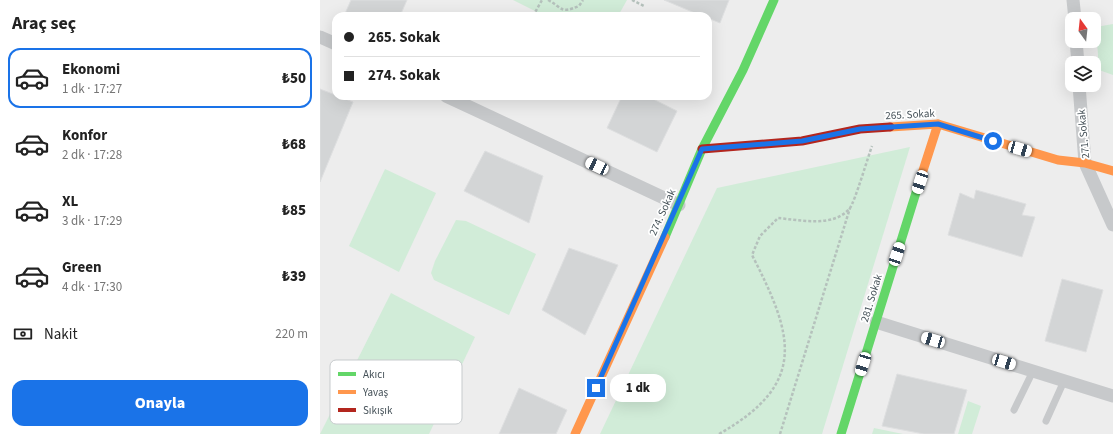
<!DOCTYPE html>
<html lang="tr">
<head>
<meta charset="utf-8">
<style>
  :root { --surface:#fff; --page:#f6f6f6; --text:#222; --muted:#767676; --line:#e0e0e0; --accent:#1a73e8 }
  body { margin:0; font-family:"Source Sans 3",sans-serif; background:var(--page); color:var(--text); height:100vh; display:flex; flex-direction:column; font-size:15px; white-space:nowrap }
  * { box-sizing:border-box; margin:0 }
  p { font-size:13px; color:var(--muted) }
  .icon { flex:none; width:22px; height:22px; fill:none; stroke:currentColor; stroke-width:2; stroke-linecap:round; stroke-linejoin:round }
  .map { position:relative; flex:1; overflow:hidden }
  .drawer { display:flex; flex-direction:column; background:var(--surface); width:320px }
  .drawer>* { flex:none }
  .hud { position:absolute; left:12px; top:12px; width:380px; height:88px; border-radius:12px; box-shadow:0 4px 16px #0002; display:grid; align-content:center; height:88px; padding:0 12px; background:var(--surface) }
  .needle { width:26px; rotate:345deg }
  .buttons { position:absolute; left:745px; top:12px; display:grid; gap:8px }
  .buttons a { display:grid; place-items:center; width:36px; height:36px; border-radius:8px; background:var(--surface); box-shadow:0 4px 16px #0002; font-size:20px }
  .end { position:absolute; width:18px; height:18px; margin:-9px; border:5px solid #1a73e8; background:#fff; box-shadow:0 0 0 2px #fff }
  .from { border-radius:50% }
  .bubble { position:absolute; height:28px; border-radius:12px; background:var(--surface); box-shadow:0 4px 16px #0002; font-size:13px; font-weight:800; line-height:28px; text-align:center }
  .car { position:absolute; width:12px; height:24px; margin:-12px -6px; border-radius:5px; box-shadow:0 0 3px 1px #0007; background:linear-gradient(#fff 24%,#345 0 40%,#fff 0 76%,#345 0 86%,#fff 0) }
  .hud b { display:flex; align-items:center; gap:14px; height:38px; font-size:15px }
  .hud b+b { border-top:1px solid var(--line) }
  .hud i { width:10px; height:10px; background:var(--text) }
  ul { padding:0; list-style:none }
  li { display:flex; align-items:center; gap:12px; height:60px; margin:0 8px 6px; padding:0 4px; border:2px solid transparent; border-radius:12px }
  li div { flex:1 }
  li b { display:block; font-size:15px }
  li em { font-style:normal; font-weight:800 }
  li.selected { border-color:var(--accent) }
  li>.icon { width:36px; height:36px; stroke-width:1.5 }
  h2 { padding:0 12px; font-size:18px; line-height:48px }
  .pay { display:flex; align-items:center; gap:10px; height:44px; padding:0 12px; font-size:15px }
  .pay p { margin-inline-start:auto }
  .cta { display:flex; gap:8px; margin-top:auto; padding:8px 12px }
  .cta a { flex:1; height:46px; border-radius:12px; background:var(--accent); color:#fff; font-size:16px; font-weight:800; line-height:46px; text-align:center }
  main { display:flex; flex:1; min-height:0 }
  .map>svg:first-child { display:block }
  .green { fill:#d1ecd8 }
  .building { fill:#d3d5d6; stroke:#dedfe0 }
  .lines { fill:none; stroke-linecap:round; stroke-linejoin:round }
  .path { stroke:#b5c1bc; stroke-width:2.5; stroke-dasharray:3 2; stroke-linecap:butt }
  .lane { stroke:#c7c9cb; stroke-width:7 }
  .street { stroke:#c7c9cb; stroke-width:13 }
  .fast { stroke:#63d668; stroke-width:9 }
  .slow { stroke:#ff974d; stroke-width:9 }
  .jam { stroke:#b3261e; stroke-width:9 }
  .route { stroke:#1a73e8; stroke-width:5 }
  .labels { text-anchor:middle; stroke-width:3.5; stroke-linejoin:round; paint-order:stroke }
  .street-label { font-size:11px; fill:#455158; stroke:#fff }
  .key { fill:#fff; stroke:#c7cbcd; stroke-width:1 }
  .key-label { font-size:11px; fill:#455158 }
</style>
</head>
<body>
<main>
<section class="drawer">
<h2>Araç seç</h2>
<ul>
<li class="selected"><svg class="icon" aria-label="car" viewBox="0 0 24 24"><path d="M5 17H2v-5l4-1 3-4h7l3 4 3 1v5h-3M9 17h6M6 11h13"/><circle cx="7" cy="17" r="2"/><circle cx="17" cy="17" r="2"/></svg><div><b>Ekonomi</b><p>1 dk · 17:27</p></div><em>₺50</em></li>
<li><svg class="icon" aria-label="car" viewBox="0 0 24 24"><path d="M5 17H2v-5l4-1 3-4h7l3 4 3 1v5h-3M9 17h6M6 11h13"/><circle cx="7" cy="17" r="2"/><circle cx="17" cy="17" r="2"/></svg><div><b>Konfor</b><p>2 dk · 17:28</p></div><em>₺68</em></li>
<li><svg class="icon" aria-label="car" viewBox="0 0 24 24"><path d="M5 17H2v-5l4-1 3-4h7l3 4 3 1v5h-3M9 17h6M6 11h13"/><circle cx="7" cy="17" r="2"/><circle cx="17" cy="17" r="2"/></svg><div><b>XL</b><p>3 dk · 17:29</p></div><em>₺85</em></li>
<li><svg class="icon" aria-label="car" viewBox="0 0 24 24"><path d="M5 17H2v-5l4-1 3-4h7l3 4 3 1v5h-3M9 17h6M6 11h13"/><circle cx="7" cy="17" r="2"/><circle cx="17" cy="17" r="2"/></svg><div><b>Green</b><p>4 dk · 17:30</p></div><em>₺39</em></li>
</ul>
<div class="pay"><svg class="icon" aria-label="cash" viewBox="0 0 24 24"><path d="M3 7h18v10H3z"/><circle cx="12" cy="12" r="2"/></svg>Nakit<p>220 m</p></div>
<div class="cta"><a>Onayla</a></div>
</section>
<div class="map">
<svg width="793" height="434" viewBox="0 0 793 434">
  <rect width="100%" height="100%" fill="#ededed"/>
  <g class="green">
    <polygon points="193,0 307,0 298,16 225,16"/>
    <polygon points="793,24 793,75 779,70 776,27"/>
    <polygon points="590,147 502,434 280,434 397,188"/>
    <polygon points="65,169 116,193 79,272 29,246"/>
    <polygon points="136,220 146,221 216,254 189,315 114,280 111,273 115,261"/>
    <polygon points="71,293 155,337 109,434 0,434"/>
    <polygon points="648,401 661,406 652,434 638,434"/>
    <polygon points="554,428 583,434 552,434"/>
  </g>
  <g class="building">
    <polygon points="31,0 87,0 80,16 24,16"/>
    <polygon points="344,0 409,0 400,23 388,18 388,16 382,16"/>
    <polygon points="0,89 33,102 0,182"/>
    <polygon points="302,96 327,96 357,111 337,152 287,128"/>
    <polygon points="165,151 223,176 209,223 144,191"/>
    <polygon points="656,190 706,204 702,215 715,217 702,257 628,235 640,193 654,199"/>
    <polygon points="249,248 298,265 265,335 222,310"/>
    <polygon points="742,279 783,290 766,352 725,341"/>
    <polygon points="577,374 647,390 634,434 604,434 562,426"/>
    <polygon points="199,388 247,410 236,434 179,434"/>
  </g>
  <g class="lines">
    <g class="path">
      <path d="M228,0C243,8 240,14 259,6L263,0"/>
      <polyline points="312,0 324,6"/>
      <polyline points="213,16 222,0"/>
      <path d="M399,434C489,383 473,335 432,255L440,236L458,218C480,220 514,228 530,208C535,201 548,157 552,146"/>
      <polyline points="460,434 530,208"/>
    </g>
    <g class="lane">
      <polyline points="694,410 713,371"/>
      <polyline points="726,421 744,381"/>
    </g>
    <g class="street">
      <polyline points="753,0 755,19"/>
      <polyline points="0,37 16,44"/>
      <polyline points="756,41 758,63"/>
      <polyline points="759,85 765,163 793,225"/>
      <polyline points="126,96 359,205"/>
      <polyline points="556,322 793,396"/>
    </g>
    <g class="fast">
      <polyline points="345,237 382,149 423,70 454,0"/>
      <polyline points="521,434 599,183"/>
    </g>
    <g class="slow">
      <polyline points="570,127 618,124 738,160 765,163 793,171"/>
      <polyline points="599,183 618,124"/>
      <polyline points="255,434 345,237"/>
    </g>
    <polyline class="jam" points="382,149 482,141 540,129 570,127"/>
  </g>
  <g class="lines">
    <polyline class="route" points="276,388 382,149 482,141 540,129 618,124 673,141"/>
  </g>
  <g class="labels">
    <g class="street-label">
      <text transform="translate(590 114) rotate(-3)" y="4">265. Sokak</text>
      <text transform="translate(763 134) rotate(-95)" y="4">271. Sokak</text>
      <text transform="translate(342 212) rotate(-66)" y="4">274. Sokak</text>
      <text transform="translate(551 298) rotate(-73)" y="4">281. Sokak</text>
    </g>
  </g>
  <rect x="10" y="360" width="132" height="64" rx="6" class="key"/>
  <rect x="18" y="372" width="18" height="4" fill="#63d668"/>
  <rect x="18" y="390" width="18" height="4" fill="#ff974d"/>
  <rect x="18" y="408" width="18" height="4" fill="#b3261e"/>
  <g class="key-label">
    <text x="43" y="378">Akıcı</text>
    <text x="43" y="396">Yavaş</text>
    <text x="43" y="414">Sıkışık</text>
  </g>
</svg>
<div class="buttons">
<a><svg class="needle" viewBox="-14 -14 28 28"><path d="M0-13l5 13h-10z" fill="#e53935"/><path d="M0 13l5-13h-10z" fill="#767676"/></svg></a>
<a><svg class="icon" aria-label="layers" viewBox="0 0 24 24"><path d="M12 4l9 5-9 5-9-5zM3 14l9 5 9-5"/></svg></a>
</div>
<i class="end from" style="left:673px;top:141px"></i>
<i class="end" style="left:276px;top:388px"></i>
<div class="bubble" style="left:290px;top:374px;width:56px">1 dk</div>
<i class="car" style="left:700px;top:149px;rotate:106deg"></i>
<i class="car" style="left:277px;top:166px;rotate:295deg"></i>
<i class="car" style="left:600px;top:182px;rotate:198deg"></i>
<i class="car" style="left:577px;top:254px;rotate:18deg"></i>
<i class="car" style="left:613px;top:340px;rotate:287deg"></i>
<i class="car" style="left:684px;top:362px;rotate:107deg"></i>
<i class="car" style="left:543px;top:364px;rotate:197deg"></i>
<div class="hud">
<b><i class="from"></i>265. Sokak</b>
<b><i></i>274. Sokak</b>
</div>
</div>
</main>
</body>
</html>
